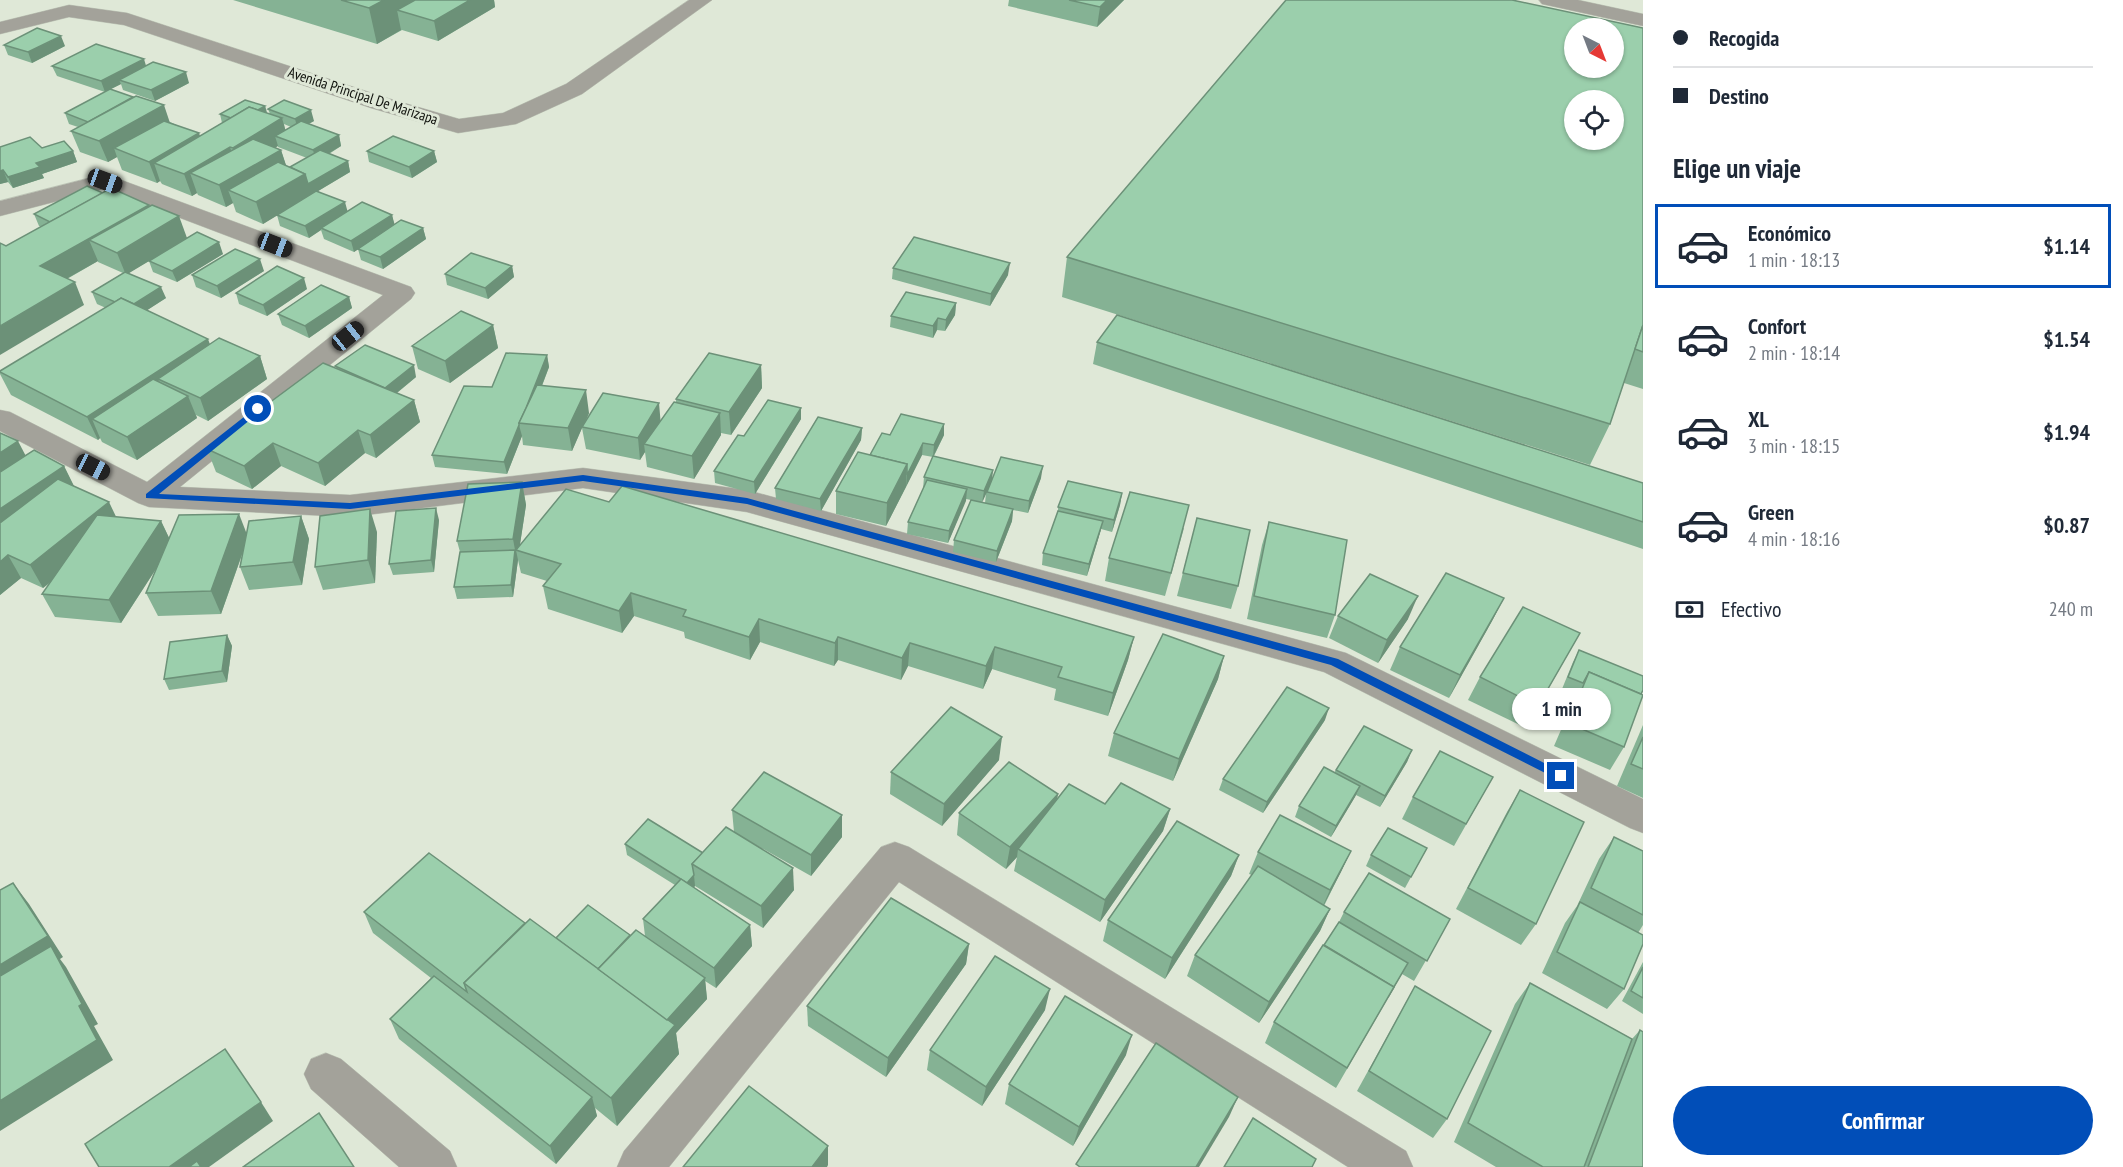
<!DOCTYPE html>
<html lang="es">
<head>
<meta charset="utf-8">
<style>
  :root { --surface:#fff; --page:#f6f6f7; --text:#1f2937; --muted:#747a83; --line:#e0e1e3; --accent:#014eb8 }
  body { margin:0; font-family:"PT Sans Narrow",sans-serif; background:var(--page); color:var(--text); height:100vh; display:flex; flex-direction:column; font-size:22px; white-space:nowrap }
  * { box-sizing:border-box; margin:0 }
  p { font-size:20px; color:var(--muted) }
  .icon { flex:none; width:33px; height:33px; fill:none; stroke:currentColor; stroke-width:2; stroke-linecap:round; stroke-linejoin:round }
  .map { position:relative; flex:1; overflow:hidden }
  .details { display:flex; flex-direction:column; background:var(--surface); width:480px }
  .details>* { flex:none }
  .hud { display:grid; align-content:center; height:132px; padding:0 30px; background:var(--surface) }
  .needle { width:39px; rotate:138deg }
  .buttons { position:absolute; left:1564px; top:18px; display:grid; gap:12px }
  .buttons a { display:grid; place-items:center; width:60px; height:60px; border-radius:50%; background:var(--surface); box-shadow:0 2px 4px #0004; font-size:30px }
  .end { position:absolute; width:27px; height:27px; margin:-14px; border:8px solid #014eb8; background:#fff; box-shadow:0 0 0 3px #fff }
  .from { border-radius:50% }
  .bubble { position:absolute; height:42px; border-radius:21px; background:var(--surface); box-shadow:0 2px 4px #0004; font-size:20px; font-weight:700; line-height:42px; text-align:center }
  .car { position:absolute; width:18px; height:36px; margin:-18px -9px; border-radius:8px; box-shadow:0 0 4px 2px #0007; background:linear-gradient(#222 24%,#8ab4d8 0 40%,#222 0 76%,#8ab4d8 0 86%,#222 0) }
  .hud b { display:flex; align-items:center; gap:21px; height:57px; font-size:22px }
  .hud b+b { border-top:2px solid var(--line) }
  .hud i { width:15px; height:15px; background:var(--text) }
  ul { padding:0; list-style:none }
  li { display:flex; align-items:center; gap:18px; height:84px; margin:0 12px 9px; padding:0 18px; border:3px solid transparent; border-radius:0px }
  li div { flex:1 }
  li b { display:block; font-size:22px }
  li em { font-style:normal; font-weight:700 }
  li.active { border-color:var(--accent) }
  li>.icon { width:54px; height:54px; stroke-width:1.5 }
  h2 { padding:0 30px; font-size:27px; line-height:72px }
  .pay { display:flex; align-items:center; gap:15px; height:66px; padding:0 30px; font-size:22px }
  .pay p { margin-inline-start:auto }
  .cta { display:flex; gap:12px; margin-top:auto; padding:12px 30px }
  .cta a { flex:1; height:69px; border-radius:36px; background:var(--accent); color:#fff; font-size:24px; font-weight:700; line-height:69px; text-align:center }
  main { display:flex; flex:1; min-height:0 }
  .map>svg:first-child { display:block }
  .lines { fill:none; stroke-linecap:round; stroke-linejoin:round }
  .minor-casing { stroke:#bec6b7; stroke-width:1 }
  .minor { fill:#a3a29a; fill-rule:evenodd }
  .wall { fill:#85b294; fill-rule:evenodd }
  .shaded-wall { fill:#6c9178 }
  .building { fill:#9bcfac; stroke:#6c9178; stroke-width:1.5; fill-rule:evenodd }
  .route { fill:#014eb8 }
  .labels { text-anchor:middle; stroke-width:6; stroke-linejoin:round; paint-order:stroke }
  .far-street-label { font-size:15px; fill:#0f110c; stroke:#dfe8d7 }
</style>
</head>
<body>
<main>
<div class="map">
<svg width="1643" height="1167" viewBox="0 0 1643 1167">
  <rect width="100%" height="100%" fill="#dfe8d7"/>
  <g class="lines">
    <defs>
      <g id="minor">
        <polygon points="689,0 712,0 582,94 516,124 458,133 371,108 124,25 69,17 0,34 0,22 69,5 127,13 387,98 459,119 503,113 566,84"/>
        <polygon points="1539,0 1578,0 1643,14 1643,26 1542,4"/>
        <polygon points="105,174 411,287 415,293 411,299 180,487 350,495 583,468 747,490 1346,653 1643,799 1643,833 1630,828 1324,672 747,512 583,488 350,517 149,507 138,503 0,431 0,410 10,412 147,482 383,295 104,189 0,216 0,201"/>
        <polygon points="895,842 909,847 1406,1151 1413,1167 1348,1167 899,882 669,1167 617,1167 624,1151 881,847"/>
        <polygon points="326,1053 341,1059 450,1151 457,1167 399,1167 311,1089 304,1074 311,1059"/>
      </g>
    </defs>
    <use href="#minor" class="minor-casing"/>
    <use href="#minor" class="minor"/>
  </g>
  <g class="wall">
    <polygon points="233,0 494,0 495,7 438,41 402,30 377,44"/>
    <polygon points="1009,0 1124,0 1097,27 1008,6"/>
    <polygon points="1643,28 1643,389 1624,383 1610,424 1590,465 1062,297 1067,257"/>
    <polygon points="4,45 65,46 32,63 8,55"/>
    <path d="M146,65L189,83L155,101L123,90L121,84L111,89L170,122L200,136L222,123L220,114L265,106L267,113L270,114L268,109L314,121L308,124L339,135L341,146L329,154L348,161L350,172L318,191L347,211L392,215L394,224L423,228L426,239L383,269L361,260L358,249L354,252L324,239L321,230L309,238L280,226L277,215L263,224L236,212L233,203L226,207L198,195L197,193L192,196L162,184L160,181L157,183L122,170L117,157L108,162L80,152L71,131L78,127L69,124L65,113L105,92L57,76L52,66ZM284,124L291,127L285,130ZM278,146V147L307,158L290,167L286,166L281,150L275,147Z"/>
    <polygon points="0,147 42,148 73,151 77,162 42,174 44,178 13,188 8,182 0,184"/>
    <polygon points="367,151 434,151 437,162 412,178 369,162"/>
    <polygon points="103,193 149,205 187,238 223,254 177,282 153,272 149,261 128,273 166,298 147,310 210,344 260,356 267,379 208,421 196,415 197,418 137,460 102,442 100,438 98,440 11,395 0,374 0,371 106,308 97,304 92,292 123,273 98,262 98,261 67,279 84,305 6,246 41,227 39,226 34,214"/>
    <polygon points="512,266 514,277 488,299 447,285 445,274"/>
    <polygon points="893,268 1008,275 990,306 892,279"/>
    <polygon points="264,271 221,298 196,287 192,275"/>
    <polygon points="307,289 267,316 239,304 236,293"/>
    <polygon points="349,297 352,308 309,338 282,325 278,314"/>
    <polygon points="956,303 955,315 945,331 937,330 933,338 890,327 891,316"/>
    <polygon points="493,325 498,348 450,383 418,369 412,346"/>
    <polygon points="1097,342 1643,483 1643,549 1093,364"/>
    <polygon points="547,355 549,367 542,386 589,413 586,421 661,421 676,403 676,399 761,365 762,388 731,435 721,433 721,435 694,479 647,467 645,452 640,460 586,449 582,428 572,451 523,445 522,436 507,474 435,467 432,455 492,387"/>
    <polygon points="335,366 416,377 397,393 414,400 420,422 376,458 365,453 325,486 281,466 252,489 216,472 207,449 336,368"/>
    <polygon points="801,408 801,419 755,494 715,483 714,471"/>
    <path d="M944,424V435L934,456L992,478H1041L1028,513L1013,510L1012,521L996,562L953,552L954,540L971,500L966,499L948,543L907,534L908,522L923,489L924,477L933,457L922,455L886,526L836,514V491L890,435ZM986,493L985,503L982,502Z"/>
    <polygon points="862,428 861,440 821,511 776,499 775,488"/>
    <polygon points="0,433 25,456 64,466 74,487 116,517 161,521 169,538 247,533 301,516 309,539 302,585 249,590 240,567 243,552 221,614 158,616 146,593 158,566 121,623 55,617 42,594 51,582 43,588 21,578 0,595"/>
    <polygon points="522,482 526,505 520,544 609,502 1134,637 1128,660 1108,716 1054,700 1056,689 992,669 983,689 908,666 901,680 838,660 834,666 760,642 750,660 685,638 684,632 634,616 622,633 548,609 543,586 547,581 521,573 518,560 513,597 457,599 454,587 460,552 457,541"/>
    <polygon points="1122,493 1120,505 1112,532 1101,529 1087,576 1042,565 1043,553 1058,513 1058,507"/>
    <polygon points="1197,518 1238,586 1231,609 1177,596"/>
    <polygon points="439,520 434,572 393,575 389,564"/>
    <polygon points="1269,522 1335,615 1327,638 1247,619 1262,545"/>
    <polygon points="1184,528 1165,596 1105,581 1109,558"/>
    <polygon points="377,532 375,583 323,590 315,567"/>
    <polygon points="1504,598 1492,621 1449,698 1390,670 1400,647"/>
    <polygon points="1338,616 1408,619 1378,663 1329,638"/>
    <polygon points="1580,633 1526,728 1468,700 1480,677"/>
    <polygon points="227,635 232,646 227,682 169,690 164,679"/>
    <polygon points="1579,650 1624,747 1610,770 1554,746 1576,695 1562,689 1573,662"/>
    <polygon points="1224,656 1218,679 1173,781 1108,756 1114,733"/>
    <polygon points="1325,720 1263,813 1219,790 1223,779"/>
    <polygon points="1643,725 1643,798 1617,786"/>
    <polygon points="1412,750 1407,762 1380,807 1356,795 1331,837 1295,817 1299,806 1334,773 1336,770"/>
    <polygon points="999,760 942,826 890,794 891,772"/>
    <polygon points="1493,777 1454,846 1402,819 1413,797"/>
    <polygon points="1520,790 1536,924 1521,945 1456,909 1507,812"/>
    <polygon points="1058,794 1057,799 1105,804 1170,810 1163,831 1100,922 1014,871 1017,857 1006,869 957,835 959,813"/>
    <polygon points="732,810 842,815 842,837 811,876 735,833 794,890 763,928 695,886 694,887 750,925 752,946 716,988 705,981 707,999 676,1033 679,1054 617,1126 595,1108 597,1116 556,1164 399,1039 390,1019 431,978 373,933 364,912 525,923 556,938 630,935 645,936 643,919 675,885 627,855 625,844 703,853 734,832"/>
    <polygon points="1614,837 1643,851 1643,925 1638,933 1624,989 1607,1009 1542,973 1565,923 1577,906 1599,859"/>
    <polygon points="1427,848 1405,888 1366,866 1371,855"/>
    <polygon points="1351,851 1324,906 1330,909 1320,931 1259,1023 1187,976 1195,955 1252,875 1249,874 1258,852"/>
    <polygon points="1239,855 1231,876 1165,979 1103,941 1108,920"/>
    <polygon points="1344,912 1450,919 1414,981 1402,974 1336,1088 1265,1043 1274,1022 1339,922"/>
    <polygon points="969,944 966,964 886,1077 808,1026 807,1006"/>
    <polygon points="1643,962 1643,1014 1622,1001"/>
    <polygon points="1530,983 1632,1039 1640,1030 1643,1167 1496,1167 1454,1142 1515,1004"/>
    <polygon points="1415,986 1447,1119 1433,1138 1357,1091"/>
    <polygon points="1045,1010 982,1106 927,1070 930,1050"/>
    <polygon points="1126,1055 1073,1146 1005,1104 1009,1084"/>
  </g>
  <g class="shaded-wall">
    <polygon points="384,0 454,0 397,10 401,30 377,44 369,8"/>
    <polygon points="470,0 494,0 495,7 438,41 434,21"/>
    <polygon points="1107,0 1124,0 1097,27 1100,7"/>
    <polygon points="61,36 65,46 32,63 28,52"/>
    <polygon points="144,59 147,69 119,80 121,84 105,92 101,81"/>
    <polygon points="186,72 189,83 155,101 151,90"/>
    <polygon points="164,105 171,126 114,148 117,157 108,162 99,141"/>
    <polygon points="265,106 268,117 239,121"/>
    <polygon points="311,110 314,121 298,130 295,119"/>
    <polygon points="282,118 288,139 275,136 278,146 240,169 233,148"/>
    <polygon points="199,133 206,154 154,163 160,181 157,183 149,162"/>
    <polygon points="339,135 341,146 316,161 313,150"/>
    <polygon points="230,147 237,168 190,173 197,193 192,196 184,174"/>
    <polygon points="281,150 288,171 228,190 233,203 226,207 219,185"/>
    <polygon points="73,151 77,162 42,174 44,178 13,188 8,177 36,163"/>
    <polygon points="434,151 437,162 412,178 409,167"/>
    <polygon points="348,161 350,172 263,224 256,202 305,174"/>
    <polygon points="3,170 8,182 0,184 0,171"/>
    <polygon points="345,202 348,213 321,228 321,230 309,238 305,226"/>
    <polygon points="149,205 158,226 89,240 98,261 50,288 40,266"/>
    <polygon points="392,215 395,226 354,252 351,241"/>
    <polygon points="179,216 187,238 126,275 117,253"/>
    <polygon points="423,228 426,239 383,269 380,257"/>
    <polygon points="219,242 223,254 177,282 172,271"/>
    <polygon points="260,259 264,271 221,298 217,286"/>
    <polygon points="1010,263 1008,275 990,306 991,294"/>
    <polygon points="512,266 514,277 488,299 485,288"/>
    <polygon points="304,278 307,289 267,316 263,305"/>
    <polygon points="75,282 84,305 0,355 0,326"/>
    <polygon points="161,287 166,298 132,320 128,308"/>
    <polygon points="349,297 352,308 309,338 305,326"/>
    <polygon points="956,303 955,315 945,331 946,320"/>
    <polygon points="938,318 937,330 933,338 933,326"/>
    <polygon points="493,325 498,348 450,383 445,361"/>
    <polygon points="208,339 216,361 158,379 165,395 92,419 100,438 98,440 87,417"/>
    <polygon points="547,355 549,367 527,424 520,423"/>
    <polygon points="260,356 267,379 208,421 200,398"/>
    <polygon points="414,365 416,377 388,400 384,388"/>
    <polygon points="761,365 762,388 731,435 729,412"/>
    <polygon points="586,390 589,413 583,427 582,427 582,428 572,451 568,428"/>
    <polygon points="188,396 197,418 137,460 127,437"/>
    <polygon points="414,400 420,422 376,458 370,435"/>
    <polygon points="659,403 661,426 644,444 645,452 640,460 638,438"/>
    <polygon points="801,408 801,419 755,494 754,482"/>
    <polygon points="720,413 721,435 694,479 692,456"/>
    <polygon points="944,424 944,435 933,457 934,445"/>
    <polygon points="519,425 522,436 507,474 504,462"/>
    <polygon points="862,428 861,440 821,511 820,499"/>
    <polygon points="358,430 365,453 325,486 318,463"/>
    <polygon points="18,441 30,464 0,485 0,453"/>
    <polygon points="273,443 281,466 252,489 244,466"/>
    <polygon points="923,443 922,455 906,487 907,475"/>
    <polygon points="907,464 906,487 886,526 887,503"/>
    <polygon points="64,466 75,488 0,540 0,509"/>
    <polygon points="1043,466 1041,478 1028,513 1029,501"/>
    <polygon points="993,470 992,481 982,503 984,491"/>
    <polygon points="522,482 526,505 519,551 516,550 518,560 513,597 511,585 515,550 513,539"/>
    <polygon points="967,489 966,501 948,543 949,531"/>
    <polygon points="1122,493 1120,505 1112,532 1114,520"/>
    <polygon points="109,502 120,525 43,588 30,565"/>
    <polygon points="436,508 439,520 434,572 431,560"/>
    <polygon points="370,509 377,532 375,583 368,560"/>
    <polygon points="1013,509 1012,521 996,562 997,551"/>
    <polygon points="239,514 248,537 221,614 211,591"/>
    <polygon points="301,516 309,539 302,585 293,562"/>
    <polygon points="161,521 172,544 121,623 109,600"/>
    <polygon points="1103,521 1100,533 1087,576 1089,564"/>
    <polygon points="8,555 21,578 0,595 0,562"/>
    <polygon points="631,593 634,616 622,633 619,611"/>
    <polygon points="1418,596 1408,619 1378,663 1387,640"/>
    <polygon points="1504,598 1492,621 1449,698 1460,675"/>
    <polygon points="759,619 760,642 750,660 749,637"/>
    <polygon points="227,635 232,646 227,682 222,671"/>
    <polygon points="838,637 838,660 834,666 835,643"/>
    <polygon points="1134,637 1128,660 1108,716 1113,693"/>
    <polygon points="910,643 908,666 901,680 902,658"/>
    <polygon points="995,647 992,669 983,689 986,666"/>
    <polygon points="1224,656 1218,679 1173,781 1179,759"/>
    <polygon points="1329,708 1325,720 1263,813 1267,802"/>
    <polygon points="1002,737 999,760 942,826 944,804"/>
    <polygon points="1412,750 1407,762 1380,807 1385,796"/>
    <polygon points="1360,786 1355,797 1331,837 1336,826"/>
    <polygon points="1058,794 1054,816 1018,849 1017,857 1006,869 1010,847"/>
    <polygon points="1170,809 1163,831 1100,922 1105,900"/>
    <polygon points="842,815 842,837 811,876 811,855"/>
    <polygon points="1351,851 1341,872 1320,912 1330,890"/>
    <polygon points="1239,855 1231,876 1165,979 1172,958"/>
    <polygon points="793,868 794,890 763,928 761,906"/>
    <polygon points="694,875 695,886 688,894 687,883"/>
    <polygon points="13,883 29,904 63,957 60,959 66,967 98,1024 94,1026 113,1060 0,1131 0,965"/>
    <polygon points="1330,909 1320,931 1259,1023 1269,1002"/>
    <polygon points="750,925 752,946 716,988 714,968"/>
    <polygon points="969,944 966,964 886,1077 888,1058"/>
    <polygon points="705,978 707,999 676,1033 679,1054 617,1126 611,1098 666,1021"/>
    <polygon points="1050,989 1045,1010 982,1106 986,1087"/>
    <polygon points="1132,1035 1126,1055 1073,1146 1079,1127"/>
    <polygon points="592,1097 597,1116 556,1164 550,1146"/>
    <polygon points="1238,1097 1229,1117 1199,1167 1196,1167"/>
    <polygon points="261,1102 273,1121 209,1167 169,1167"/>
    <polygon points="828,1146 828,1165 827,1167 812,1167"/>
  </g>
  <g class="building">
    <polygon points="341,0 384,0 369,8"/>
    <polygon points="415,0 470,0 434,21 397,10"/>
    <polygon points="1069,0 1107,0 1100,7"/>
    <path d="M1286,0H1512L1643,28V325L1610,424L1067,257ZM1575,28H1614V68H1575ZM1575,100H1614V140H1575Z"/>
    <polygon points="37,28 61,36 28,52 4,45"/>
    <polygon points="96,44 144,59 101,81 52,66"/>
    <polygon points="153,62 186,72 151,90 119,80"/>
    <polygon points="110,89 133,97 88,122 65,113"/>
    <polygon points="136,96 164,105 99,141 71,131"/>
    <polygon points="245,100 265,106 258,110 249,107 231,118 220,114"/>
    <polygon points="284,100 311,110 295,119 268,109"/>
    <polygon points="249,107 282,118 233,148 230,147 184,174 154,163"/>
    <polygon points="164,121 199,133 149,162 114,148"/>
    <polygon points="301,121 339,135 313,150 275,136"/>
    <polygon points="393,136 434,151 409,167 367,151"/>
    <polygon points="30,137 42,148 64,141 73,151 36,163 40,167 8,177 3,170 0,171 0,147"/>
    <polygon points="253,139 281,150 219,185 190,173"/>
    <polygon points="320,150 348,161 308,184 305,174 290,167"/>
    <polygon points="278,162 305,174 256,202 228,190"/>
    <polygon points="87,186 103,193 50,222 34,214"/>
    <polygon points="111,188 149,205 40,266 75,282 0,326 0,243 6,246"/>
    <polygon points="316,191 345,202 305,226 277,215"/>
    <polygon points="362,202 392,215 351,241 321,228"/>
    <polygon points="152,205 179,216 117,253 89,240"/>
    <polygon points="401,220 423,228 380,257 358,249"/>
    <polygon points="197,232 219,242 172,271 149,261"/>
    <polygon points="914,237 1010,263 991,294 893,268"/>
    <polygon points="235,249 260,259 217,286 192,275"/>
    <polygon points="471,253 512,266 485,288 445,274"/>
    <polygon points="277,266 304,278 263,305 236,293"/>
    <polygon points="125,272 161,287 134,304 121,298 115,302 92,292"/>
    <polygon points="321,285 349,297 305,326 278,314"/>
    <polygon points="906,292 956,303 946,320 938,318 933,326 891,316"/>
    <polygon points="121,298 208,339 87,417 0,372 0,371"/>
    <polygon points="461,311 493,325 445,361 412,346"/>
    <polygon points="1117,315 1643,483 1643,522 1097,342"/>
    <polygon points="1643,325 1643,352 1635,349"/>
    <polygon points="219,338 260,356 200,398 158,379"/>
    <polygon points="365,345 414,365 385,388 335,366"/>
    <polygon points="506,353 547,355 526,408 519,423 519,425 504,462 432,455 464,386 492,387"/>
    <polygon points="709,353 761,365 729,412 676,399"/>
    <polygon points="323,363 414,400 370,435 358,430 318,463 273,443 244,466 207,449"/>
    <polygon points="153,379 188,396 127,437 92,419"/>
    <polygon points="537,385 586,390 568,428 519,423"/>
    <polygon points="603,393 659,403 638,438 582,427"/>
    <polygon points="768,400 801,408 754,482 714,471 738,435 744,436"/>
    <polygon points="674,402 720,413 692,456 644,444"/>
    <polygon points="901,414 944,424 934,445 923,443 907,475 907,464 870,455 882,433 890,435"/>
    <polygon points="818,417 862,428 820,499 775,488"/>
    <polygon points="0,433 18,441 0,453"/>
    <polygon points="34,450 64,466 0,509 0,472"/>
    <polygon points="858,452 907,464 887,503 836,491"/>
    <polygon points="933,456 993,470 984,491 924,477"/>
    <polygon points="1001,457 1043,466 1029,501 987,492"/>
    <polygon points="58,479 109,502 30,565 8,555 0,562 0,523"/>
    <polygon points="927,480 967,489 949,531 908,522"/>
    <polygon points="1068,481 1122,493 1114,520 1058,507"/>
    <polygon points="522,482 513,539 457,541 468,484"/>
    <polygon points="622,486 1134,637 1113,693 1058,677 1062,667 995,647 986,666 910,643 902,658 838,637 835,643 759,619 749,637 683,616 686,610 631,593 619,611 543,586 561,564 516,550 566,489 609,502"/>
    <polygon points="1130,492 1189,505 1171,573 1109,558"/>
    <polygon points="971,500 1013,509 997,551 954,540"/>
    <polygon points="436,508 431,560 389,564 396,511"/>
    <polygon points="370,509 368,560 315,567 320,516"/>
    <polygon points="1058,511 1103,521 1089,564 1043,553"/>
    <polygon points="239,514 211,591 146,593 179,515"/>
    <polygon points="97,515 161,521 109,600 42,594"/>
    <polygon points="301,516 293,562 240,567 249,521"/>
    <polygon points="1197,518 1250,530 1238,586 1183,573"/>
    <polygon points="1269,522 1347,540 1335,615 1254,596"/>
    <polygon points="515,550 511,585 454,587 460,552"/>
    <polygon points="1446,573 1504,598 1460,675 1400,647"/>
    <polygon points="1370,574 1418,596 1387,640 1338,616"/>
    <polygon points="1523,607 1580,633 1538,706 1480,677"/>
    <polygon points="1163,634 1224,656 1179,759 1114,733"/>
    <polygon points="227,635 222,671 164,679 170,642"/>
    <polygon points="1579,650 1643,676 1643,690 1641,694 1589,672 1583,683 1568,677"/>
    <polygon points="1589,672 1643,695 1624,747 1568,723"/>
    <polygon points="1287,687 1329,708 1267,802 1223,779"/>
    <polygon points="951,707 1002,737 944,804 891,772"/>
    <polygon points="1364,726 1412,750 1385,796 1336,770"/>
    <polygon points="1643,737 1643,769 1631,764"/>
    <polygon points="1440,751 1493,777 1466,824 1413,797"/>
    <polygon points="1009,762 1058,794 1010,847 959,813"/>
    <polygon points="1324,767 1360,786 1336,826 1299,806"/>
    <polygon points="764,772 842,815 811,855 732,810"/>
    <polygon points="1121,783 1170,809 1105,900 1018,849 1069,784 1105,804"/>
    <polygon points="1520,790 1584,822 1536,924 1468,888"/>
    <polygon points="1280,815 1351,851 1330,890 1258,852"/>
    <polygon points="648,819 703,853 692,864 694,875 687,883 625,844"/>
    <polygon points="1177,821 1239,855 1172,958 1108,920"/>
    <polygon points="726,827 793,868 761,906 692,864"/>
    <polygon points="1388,828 1427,848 1411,877 1371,855"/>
    <polygon points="1614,837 1643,851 1643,915 1591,888"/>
    <polygon points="429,853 525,923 464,983 467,992 364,912"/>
    <polygon points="1258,866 1330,909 1269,1002 1195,955"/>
    <polygon points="1369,873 1450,919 1427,961 1344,912"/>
    <polygon points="681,879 750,925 714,968 643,919"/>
    <polygon points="13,883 48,936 0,965 0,890"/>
    <polygon points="891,898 969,944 888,1058 807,1006"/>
    <polygon points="1580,902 1643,935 1643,944 1624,989 1557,952"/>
    <polygon points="588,905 630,935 598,969 556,938"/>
    <polygon points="530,919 675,1025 611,1098 464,983"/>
    <polygon points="1339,922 1408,963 1388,997 1394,987 1324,945"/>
    <polygon points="636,930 705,978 667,1020 598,969"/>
    <polygon points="1323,945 1394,987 1347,1068 1274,1022"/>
    <polygon points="51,946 82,1004 79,1006 97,1040 0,1101 0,976"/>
    <polygon points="995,956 1050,989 986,1087 930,1050"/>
    <polygon points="1643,967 1643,998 1631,991"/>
    <polygon points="434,976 592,1097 550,1146 390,1019"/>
    <polygon points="1530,983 1632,1039 1584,1167 1543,1167 1468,1123"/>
    <polygon points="1415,986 1491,1031 1447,1119 1369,1071"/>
    <polygon points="1065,996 1132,1035 1079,1127 1009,1084"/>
    <polygon points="1640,1030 1643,1032 1643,1167 1588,1167"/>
    <polygon points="1156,1043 1238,1097 1196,1167 1080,1167 1076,1164"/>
    <polygon points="225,1049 261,1102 169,1167 99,1167 85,1144"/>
    <polygon points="749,1086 828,1146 812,1167 683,1167"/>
    <polygon points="319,1113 354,1167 243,1167"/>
    <polygon points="1253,1118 1316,1159 1312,1167 1224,1167"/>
    <polygon points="197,1161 201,1167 189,1167"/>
  </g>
  <polygon class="route" points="258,406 262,409 261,411 159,494 350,503 583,475 747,498 1338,659 1564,773 1566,776 1561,780 1557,779 1331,665 747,504 583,481 350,509 146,498 146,494"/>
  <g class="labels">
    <g class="far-street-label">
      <text transform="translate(363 96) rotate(18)" y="5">Avenida Principal De Marizapa</text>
    </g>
  </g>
</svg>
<div class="buttons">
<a><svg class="needle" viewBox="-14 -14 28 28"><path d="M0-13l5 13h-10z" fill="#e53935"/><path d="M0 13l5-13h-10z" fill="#747a83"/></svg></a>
<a><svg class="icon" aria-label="locate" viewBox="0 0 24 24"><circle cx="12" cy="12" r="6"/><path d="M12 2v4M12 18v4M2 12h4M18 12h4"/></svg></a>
</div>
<i class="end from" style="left:258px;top:409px"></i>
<i class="end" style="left:1561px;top:776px"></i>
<div class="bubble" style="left:1512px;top:688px;width:99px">1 min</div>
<i class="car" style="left:105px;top:181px;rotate:110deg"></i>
<i class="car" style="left:275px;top:245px;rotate:111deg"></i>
<i class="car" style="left:348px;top:336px;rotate:51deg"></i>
<i class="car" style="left:93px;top:467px;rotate:117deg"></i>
</div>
<section class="details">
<div class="hud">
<b><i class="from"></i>Recogida</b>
<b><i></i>Destino</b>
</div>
<h2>Elige un viaje</h2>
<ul>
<li class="active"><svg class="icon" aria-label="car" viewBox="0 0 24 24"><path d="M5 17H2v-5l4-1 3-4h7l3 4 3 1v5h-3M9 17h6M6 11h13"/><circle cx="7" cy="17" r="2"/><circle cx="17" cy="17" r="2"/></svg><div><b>Económico</b><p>1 min · 18:13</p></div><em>$1.14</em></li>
<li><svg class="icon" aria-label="car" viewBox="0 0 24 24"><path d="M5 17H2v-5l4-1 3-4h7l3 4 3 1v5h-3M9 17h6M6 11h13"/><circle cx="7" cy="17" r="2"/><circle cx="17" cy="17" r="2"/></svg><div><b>Confort</b><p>2 min · 18:14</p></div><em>$1.54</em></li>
<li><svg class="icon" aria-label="car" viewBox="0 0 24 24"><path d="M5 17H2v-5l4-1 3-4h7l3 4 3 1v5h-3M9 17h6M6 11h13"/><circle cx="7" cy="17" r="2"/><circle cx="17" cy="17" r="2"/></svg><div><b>XL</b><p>3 min · 18:15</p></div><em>$1.94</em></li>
<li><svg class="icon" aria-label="car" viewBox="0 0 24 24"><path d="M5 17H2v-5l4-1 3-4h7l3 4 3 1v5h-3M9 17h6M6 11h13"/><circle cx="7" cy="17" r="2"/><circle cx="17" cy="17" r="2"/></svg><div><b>Green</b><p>4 min · 18:16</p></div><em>$0.87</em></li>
</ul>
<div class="pay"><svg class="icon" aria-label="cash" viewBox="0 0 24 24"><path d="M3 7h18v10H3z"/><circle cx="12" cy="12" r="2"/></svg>Efectivo<p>240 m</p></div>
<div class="cta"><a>Confirmar</a></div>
</section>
</main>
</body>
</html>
